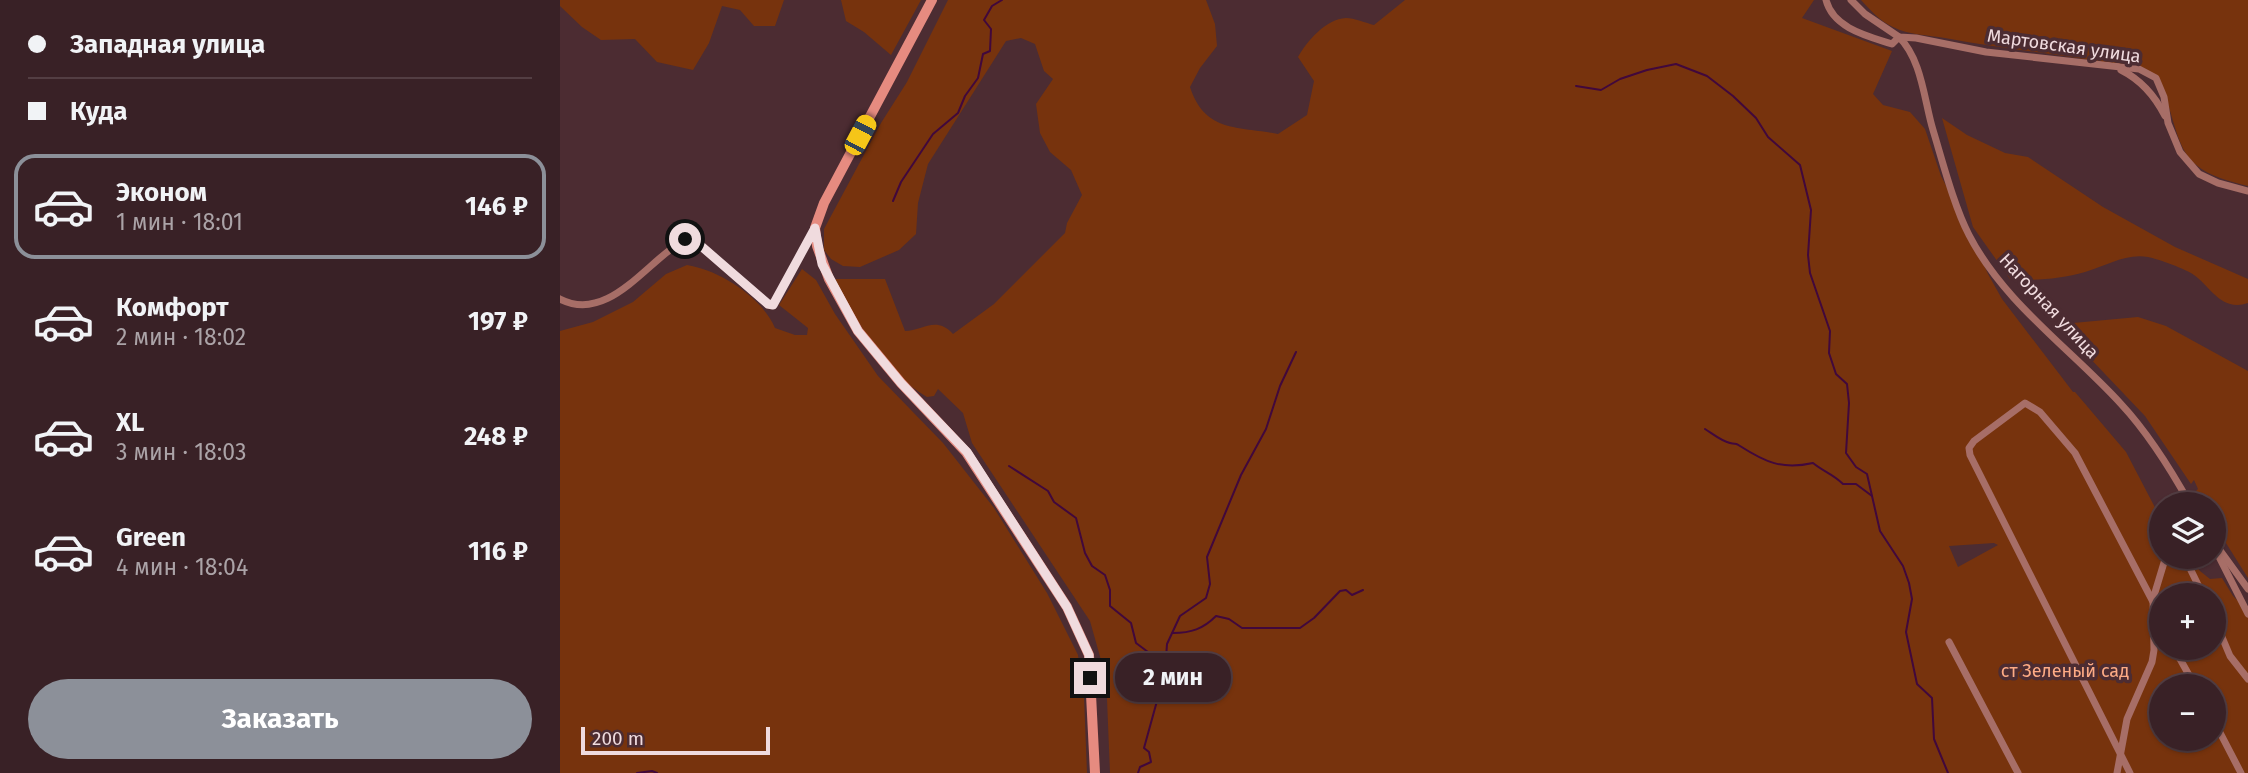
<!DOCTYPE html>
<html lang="ru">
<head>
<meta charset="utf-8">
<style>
  :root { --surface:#392126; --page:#442e32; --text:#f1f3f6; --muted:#aba3a7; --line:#533e43; --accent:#8c9099 }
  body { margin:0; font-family:"Fira Sans",sans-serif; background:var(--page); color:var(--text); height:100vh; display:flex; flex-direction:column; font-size:26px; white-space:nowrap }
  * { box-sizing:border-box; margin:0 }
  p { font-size:23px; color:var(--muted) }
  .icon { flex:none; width:38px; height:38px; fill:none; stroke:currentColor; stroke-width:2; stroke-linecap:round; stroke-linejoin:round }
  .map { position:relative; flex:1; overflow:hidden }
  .details { display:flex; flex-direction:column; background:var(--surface); width:560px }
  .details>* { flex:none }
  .guide { display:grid; align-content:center; height:154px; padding:0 28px; background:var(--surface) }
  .controls { position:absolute; left:1589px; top:492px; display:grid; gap:14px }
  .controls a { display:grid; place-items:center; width:77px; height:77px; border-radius:50%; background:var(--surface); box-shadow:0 2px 5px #0004,0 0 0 2px var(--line); font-size:35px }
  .scale { position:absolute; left:21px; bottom:18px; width:189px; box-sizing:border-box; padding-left:7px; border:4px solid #f0dbde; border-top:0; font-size:19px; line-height:24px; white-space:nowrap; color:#f0dbde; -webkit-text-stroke:5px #4c2c32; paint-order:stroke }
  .end { position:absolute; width:32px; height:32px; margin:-16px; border:9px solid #f0dbde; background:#111; box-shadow:0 0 0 4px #111 }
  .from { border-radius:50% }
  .bubble { position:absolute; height:49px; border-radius:24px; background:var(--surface); box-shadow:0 2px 5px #0004,0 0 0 2px var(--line); font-size:23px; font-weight:700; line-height:49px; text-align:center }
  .car { position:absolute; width:21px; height:42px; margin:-21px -10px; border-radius:9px; box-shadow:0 0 5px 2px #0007; background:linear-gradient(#f5c518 24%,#345 0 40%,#f5c518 0 76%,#345 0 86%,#f5c518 0) }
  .guide b { display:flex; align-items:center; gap:24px; height:66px; font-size:26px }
  .guide b+b { border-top:2px solid var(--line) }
  .guide i { width:18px; height:18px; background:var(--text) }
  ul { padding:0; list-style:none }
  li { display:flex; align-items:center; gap:21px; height:105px; margin:0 14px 10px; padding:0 14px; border:4px solid transparent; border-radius:21px }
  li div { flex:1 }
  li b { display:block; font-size:26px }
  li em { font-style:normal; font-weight:700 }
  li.selected { border-color:var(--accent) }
  li>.icon { width:63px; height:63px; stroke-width:1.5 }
  .button { display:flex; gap:14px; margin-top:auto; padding:14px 28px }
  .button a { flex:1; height:80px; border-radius:42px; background:var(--accent); color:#fff; font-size:28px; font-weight:700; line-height:80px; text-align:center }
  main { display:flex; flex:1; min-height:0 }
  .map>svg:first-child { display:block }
  .green { fill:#77330d; fill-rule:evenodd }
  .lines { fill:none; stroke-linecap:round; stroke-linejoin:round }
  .stream { stroke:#41083c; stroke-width:2 }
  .street { stroke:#a76e67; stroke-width:7 }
  .secondary { stroke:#e68b80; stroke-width:10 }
  .route { stroke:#f0dbde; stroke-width:9 }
  .labels { text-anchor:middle; stroke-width:7; stroke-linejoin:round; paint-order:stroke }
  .street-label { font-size:18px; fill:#f0dbde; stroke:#4c2c32 }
  .park-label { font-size:18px; fill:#fdab85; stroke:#4c2c32 }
</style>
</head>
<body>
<main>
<section class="details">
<div class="guide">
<b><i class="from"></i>Западная улица</b>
<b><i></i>Куда</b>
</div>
<ul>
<li class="selected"><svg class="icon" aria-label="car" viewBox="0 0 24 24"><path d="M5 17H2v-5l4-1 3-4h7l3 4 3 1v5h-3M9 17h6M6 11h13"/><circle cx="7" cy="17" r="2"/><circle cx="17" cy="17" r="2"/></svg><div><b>Эконом</b><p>1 мин · 18:01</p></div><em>146 ₽</em></li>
<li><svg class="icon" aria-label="car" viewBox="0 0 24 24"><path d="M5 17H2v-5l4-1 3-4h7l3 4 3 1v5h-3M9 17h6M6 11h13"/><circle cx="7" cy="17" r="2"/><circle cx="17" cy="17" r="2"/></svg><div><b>Комфорт</b><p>2 мин · 18:02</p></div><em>197 ₽</em></li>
<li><svg class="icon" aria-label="car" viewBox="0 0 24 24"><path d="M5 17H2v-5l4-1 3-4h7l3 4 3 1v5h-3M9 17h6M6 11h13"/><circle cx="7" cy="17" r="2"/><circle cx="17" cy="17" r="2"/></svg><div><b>XL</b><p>3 мин · 18:03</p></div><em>248 ₽</em></li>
<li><svg class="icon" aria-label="car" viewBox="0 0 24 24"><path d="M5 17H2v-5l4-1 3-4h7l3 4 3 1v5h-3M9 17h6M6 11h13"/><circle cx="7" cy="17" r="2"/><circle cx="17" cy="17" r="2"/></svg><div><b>Green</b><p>4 мин · 18:04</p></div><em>116 ₽</em></li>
</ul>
<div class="button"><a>Заказать</a></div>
</section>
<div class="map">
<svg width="1688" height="773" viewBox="0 0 1688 773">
  <rect width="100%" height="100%" fill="#4c2c32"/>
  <g class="green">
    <polygon points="0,0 224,0 215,26 194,26 180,10 162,6 149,43 133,70 97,62 75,39 41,40 22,27 0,6"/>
    <polygon points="281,0 361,0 331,55 304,32 286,21"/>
    <path d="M388,0H646L655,24L657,46L640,68L630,87C645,133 678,126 718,134L747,115L754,81L738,57C747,41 766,19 786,18C794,18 806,23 814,25L845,0H1254L1242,18L1332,51L1313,94L1323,105L1350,112L1365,129L1381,176L1402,216L1428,274L1442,299L1513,392H1515L1566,452L1601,519V556L1628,557L1640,571L1650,579L1662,578L1673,596L1688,611V773H550L547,699L541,660L530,621L412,443L403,413L378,389L374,396L367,397C324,372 297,321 275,279H325L345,331C362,331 376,315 393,334L434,304L505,233L507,223L522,195L511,170L490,152L480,133L476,104L493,79L484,71L475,44L461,38L446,41L368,164L358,203L356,234L339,250L300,267L283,266L271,259L264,250V229L321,123L347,82ZM1434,543L1438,545L1398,567L1389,546ZM1601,595H1654V648H1601ZM1601,686H1654V738H1601Z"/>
    <path d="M1301,0H1688V186C1669,181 1650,177 1635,164C1607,140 1615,77 1579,66C1571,63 1561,66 1553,64C1497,53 1441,49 1385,38C1368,35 1349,35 1333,27C1320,21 1310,10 1301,0Z"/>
    <path d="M1382,118L1407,135L1445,153L1468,157L1543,207L1615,247L1688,279V303C1661,312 1651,287 1634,275C1626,269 1598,259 1588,257C1566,253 1546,266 1525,272C1501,279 1474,281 1450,279L1413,227Z"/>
    <path d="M127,265C159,270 202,297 215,328L235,335H247L248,328L219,305L242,269L256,280L275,314L318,376L383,443L434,508L487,593L518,655L524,697L527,773H0V331L33,322L73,302L106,274Z"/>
    <polygon points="1578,317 1606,326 1688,371 1688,578 1654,524 1654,504 1642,504 1635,492 1638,489 1634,480 1631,484 1585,416 1505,332 1513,323"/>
  </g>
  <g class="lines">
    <g class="stream">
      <polyline points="1016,86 1041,90 1060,79 1087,70 1116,64 1147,76 1173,96 1196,118 1208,137 1240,165 1251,210 1248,255 1250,273 1270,331 1269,353 1276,374 1287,384 1289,403 1286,453 1296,467 1307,474 1320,531 1343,566 1349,583 1352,599 1346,632 1357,684 1372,698 1374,739 1388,773"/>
      <polyline points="333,201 341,182 373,134 398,113 405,96 418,78 423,54 430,51 431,29 424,20 432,6 442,0"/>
      <path d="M1145,429C1153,434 1161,441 1170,443C1177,445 1174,442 1180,446C1205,462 1222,470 1253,463C1264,472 1273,474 1283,484H1296L1312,496"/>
      <polyline points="449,466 488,491 494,502 516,518 525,553 532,566 545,575 550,590 550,606 571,623 576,643 592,655 603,671"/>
      <path d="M613,633C631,633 643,629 656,616L669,619L682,628H740L754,618L780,591L786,590L792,595L803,590"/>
      <polyline points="77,773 92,771 97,773"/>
      <polyline points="578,773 580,767 591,762 589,752 584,748 605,672 607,644 620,616 646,598 650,584 647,557 681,475 706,429 720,386 736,352"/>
    </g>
    <g class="street">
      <path d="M1266,0C1273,28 1307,36 1332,44L1339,37C1362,60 1364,100 1373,130C1383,163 1394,206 1409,235C1444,303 1511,349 1561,404C1589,434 1610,468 1630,504"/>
      <polyline points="1291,0 1305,14 1339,37 1356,38 1426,52 1579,69 1596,78 1604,97 1608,123 1620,152 1639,174 1658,183 1688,191"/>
      <path d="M1561,70C1581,80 1595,96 1605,116"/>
      <path d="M0,299C51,325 90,255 129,238L133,239L208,305H213L254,230"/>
      <polyline points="1654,542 1688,589"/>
      <polyline points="1654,547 1688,614"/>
      <polyline points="1624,556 1643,595"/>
      <polyline points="1654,618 1670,656 1688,679"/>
      <polyline points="1389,642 1458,773"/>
      <polyline points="1614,648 1635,686"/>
      <polyline points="1654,721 1681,773"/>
      <polyline points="1557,773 1567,719 1592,662 1594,650 1593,599 1606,556"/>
      <polyline points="1570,773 1410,455 1409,448 1414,441 1465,403 1480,412 1515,453 1601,617"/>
    </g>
    <polyline class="secondary" points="372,0 264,203 255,228 257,246 269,279 298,331 341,383 406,452 507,607 529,655 535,773"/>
  </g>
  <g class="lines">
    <polyline class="route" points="125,239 133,239 208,304 213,305 255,228 262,264 298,331 341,383 407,452 507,607 529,655 530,678"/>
  </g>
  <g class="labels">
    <g class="street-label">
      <text transform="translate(1504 46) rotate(8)" y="6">Мартовская улица</text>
      <text transform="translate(1489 306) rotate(47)" y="6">Нагорная улица</text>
    </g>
    <g class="park-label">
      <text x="1505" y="677">ст Зеленый сад</text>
    </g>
  </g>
</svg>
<div class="controls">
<a><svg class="icon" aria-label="layers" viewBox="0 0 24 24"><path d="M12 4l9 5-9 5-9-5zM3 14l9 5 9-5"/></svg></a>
<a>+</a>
<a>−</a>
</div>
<div class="scale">200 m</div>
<i class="end from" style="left:125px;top:239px"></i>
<i class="end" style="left:530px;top:678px"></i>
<div class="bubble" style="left:555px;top:653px;width:116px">2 мин</div>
<i class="car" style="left:300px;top:135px;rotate:28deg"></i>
</div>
</main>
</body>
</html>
